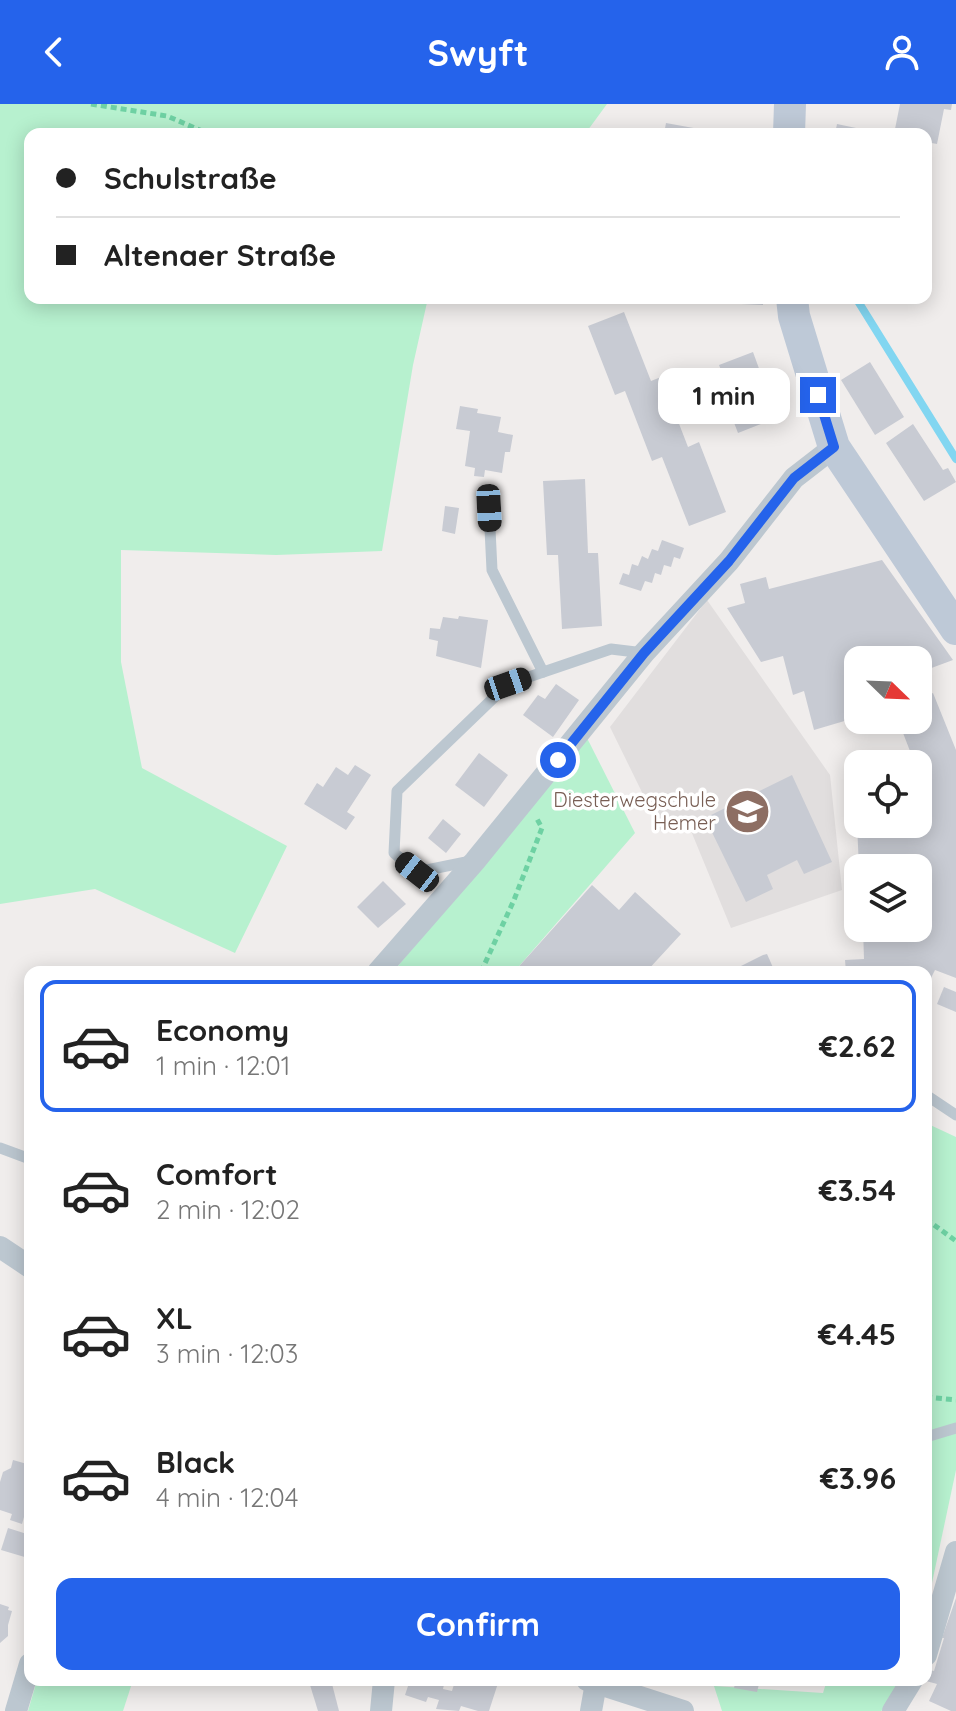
<!DOCTYPE html>
<html lang="en">
<head>
<meta charset="utf-8">
<style>
  :root { --surface:#fff; --page:#f6f6f6; --text:#222; --muted:#767676; --line:#e0e0e0; --accent:#2563eb }
  body { margin:0; font-family:Quicksand,sans-serif; background:var(--page); color:var(--text); height:100vh; display:flex; flex-direction:column; font-size:30px; white-space:nowrap }
  * { box-sizing:border-box; margin:0 }
  p { font-size:26px; color:var(--muted) }
  .icon { flex:none; width:44px; height:44px; fill:none; stroke:currentColor; stroke-width:2; stroke-linecap:round; stroke-linejoin:round }
  .map { position:relative; flex:1; overflow:hidden }
  .side { position:absolute; left:24px; top:862px; width:908px; height:720px; display:flex; flex-direction:column; background:var(--surface); border-radius:16px; box-shadow:0 4px 20px #0003 }
  .side>* { flex:none }
  .banner { position:absolute; left:24px; top:24px; width:908px; height:176px; border-radius:16px; box-shadow:0 4px 20px #0003; display:grid; align-content:center; height:176px; padding:0 32px; background:var(--surface) }
  .needle { width:52px; rotate:113deg }
  .controls { position:absolute; left:844px; top:542px; display:grid; gap:16px }
  .controls a { display:grid; place-items:center; width:88px; height:88px; border-radius:16px; background:var(--surface); box-shadow:0 4px 20px #0003; font-size:40px }
  .end { position:absolute; width:36px; height:36px; margin:-18px; border:10px solid #2563eb; background:#fff; box-shadow:0 0 0 4px #fff }
  .from { border-radius:50% }
  .bubble { position:absolute; height:56px; border-radius:16px; background:var(--surface); box-shadow:0 4px 20px #0003; font-size:26px; font-weight:800; line-height:56px; text-align:center }
  .car { position:absolute; width:24px; height:48px; margin:-24px -12px; border-radius:10px; box-shadow:0 0 6px 2px #0007; background:linear-gradient(#222 24%,#8ab4d8 0 40%,#222 0 76%,#8ab4d8 0 86%,#222 0) }
  .banner b { display:flex; align-items:center; gap:28px; height:76px; font-size:30px }
  .banner b+b { border-top:2px solid var(--line) }
  .banner i { width:20px; height:20px; background:var(--text) }
  ul { padding:14px 0 0; list-style:none }
  li { display:flex; align-items:center; gap:24px; height:132px; margin:0 16px 12px; padding:0 16px; border:4px solid transparent; border-radius:16px }
  li div { flex:1 }
  li b { display:block; font-size:30px }
  li em { font-style:normal; font-weight:800 }
  li.on { border-color:var(--accent) }
  li>.icon { width:72px; height:72px; stroke-width:1.5 }
  .primary-button { display:flex; gap:16px; margin-top:auto; padding:16px 32px }
  .primary-button a { flex:1; height:92px; border-radius:16px; background:var(--accent); color:#fff; font-size:32px; font-weight:800; line-height:92px; text-align:center }
  header { display:flex; justify-content:space-between; align-items:center; height:104px; padding:0 32px; background:var(--accent); color:#fff; font-size:36px; font-weight:800 }
  .map>svg:first-child { display:block }
  .education { fill:#e1dede }
  .green { fill:#b7f1cf }
  .lines { fill:none; stroke-linecap:round; stroke-linejoin:round }
  .stream { stroke:#82d6f1; stroke-width:8 }
  .building { fill:#c8cbd3 }
  .path { stroke:#6ed1a3; stroke-width:5; stroke-dasharray:6 4; stroke-linecap:butt }
  .service { stroke:#bcc7d0; stroke-width:11 }
  .minor { stroke:#bcc7d0; stroke-width:22 }
  .secondary { stroke:#bec9d7; stroke-width:32 }
  .route { stroke:#2563eb; stroke-width:10 }
  .labels { text-anchor:middle; stroke-width:7; stroke-linejoin:round; paint-order:stroke }
  .education-label { font-size:20px; fill:#785e54; stroke:#fff; text-anchor:end }
</style>
</head>
<body>
<header><svg class="icon" aria-label="back" viewBox="0 0 24 24"><path d="M15 5l-7 7 7 7"/></svg>Swyft<svg class="icon" aria-label="person" viewBox="0 0 24 24"><circle cx="12" cy="8" r="4"/><path d="M4 21q1-7 8-7t8 7"/></svg></header>
<div class="map">
<svg width="956" height="1607" viewBox="0 0 956 1607">
  <rect width="100%" height="100%" fill="#f0edec"/>
  <polygon class="education" points="707,496 830,671 842,786 731,824 689,722 662,729 610,623"/>
  <g class="green">
    <polygon points="0,0 607,0 585,30 30,30 30,194 428,194 413,261 382,447 276,451 121,446 121,558 142,664 287,742 235,849 95,785 0,800"/>
    <polygon points="586,632 635,729 514,868 393,868"/>
    <polygon points="926,1019 956,1033 956,1366 926,1507"/>
    <polygon points="37,1576 133,1576 123,1607 28,1607"/>
    <polygon points="827,1576 902,1576 887,1604 881,1607 722,1607 714,1582 823,1589"/>
  </g>
  <g class="lines">
    <polyline class="stream" points="856,194 956,355"/>
  </g>
  <g class="building">
    <polygon points="900,0 952,0 951,6 944,5 937,40 926,38 926,30 894,30"/>
    <polygon points="666,19 699,25 698,30 664,30"/>
    <polygon points="837,20 880,29 880,30 835,30"/>
    <polygon points="720,194 763,194 763,201 720,199"/>
    <polygon points="624,208 651,277 661,273 688,343 699,338 726,408 689,422 662,353 652,357 625,287 615,291 588,222"/>
    <polygon points="753,248 765,281 772,279 784,311 738,329 733,316 746,311 738,292 732,294 719,261"/>
    <polygon points="870,258 904,313 875,331 841,276"/>
    <polygon points="460,302 478,305 477,309 501,313 498,328 513,331 510,348 505,348 502,369 485,366 484,373 474,372 475,364 465,362 470,327 456,325"/>
    <polygon points="913,320 943,366 948,364 956,378 924,397 886,339"/>
    <polygon points="585,375 588,449 598,449 602,522 562,525 558,451 547,451 543,377"/>
    <polygon points="445,402 459,404 455,430 442,427"/>
    <polygon points="662,436 684,444 680,455 674,453 671,463 664,461 661,471 655,469 652,479 645,477 641,487 619,480 623,469 629,471 632,460 638,462 642,452 648,455 652,445 658,447"/>
    <polygon points="882,456 953,556 918,569 918,556 858,556 858,613 814,626 804,587 793,591 783,552 761,558 727,504 745,499 740,480 766,473 769,485"/>
    <polygon points="459,512 488,516 481,564 436,552 438,537 429,535 430,524 440,525 443,513 458,515"/>
    <polygon points="556,580 579,596 553,633 523,611 538,591 545,595"/>
    <polygon points="933,589 956,646 956,874 935,866 931,874 926,874 926,868 846,868 845,856 864,855 863,824 918,824 918,764 859,764 857,720 918,720 918,681 924,681 918,660 915,660 898,616 918,616 918,595"/>
    <polygon points="479,649 508,671 484,703 455,681"/>
    <polygon points="355,661 371,671 347,708 355,713 346,726 304,700 317,679 323,683 336,663 348,671"/>
    <polygon points="792,671 832,758 804,770 797,756 767,771 773,785 746,798 705,714"/>
    <polygon points="443,715 461,730 446,749 428,734"/>
    <polygon points="383,777 406,800 378,824 357,803"/>
    <polygon points="592,781 619,806 635,788 681,830 646,868 514,868"/>
    <polygon points="767,850 775,868 729,868 763,851"/>
    <polygon points="944,883 956,888 956,908 937,900"/>
    <polygon points="30,1353 30,1415 24,1413 22,1420 10,1416 12,1410 0,1406 0,1378 3,1368 11,1364 13,1356 27,1360"/>
    <polygon points="8,1424 30,1431 28,1454 1,1446"/>
    <polygon points="956,1494 956,1607 951,1607 929,1597 937,1580 926,1577 930,1566 934,1567 944,1534 942,1534"/>
    <polygon points="0,1500 9,1503 8,1506 12,1507 8,1521 8,1532 0,1539"/>
    <polygon points="326,1576 331,1576 339,1607 318,1607 310,1581"/>
    <polygon points="410,1576 445,1576 443,1585 452,1587 455,1577 458,1576 499,1576 489,1607 478,1607 461,1602 459,1607 436,1605 439,1596 428,1593 426,1598 405,1591"/>
    <polygon points="736,1576 760,1576 757,1588 734,1584"/>
  </g>
  <g class="lines">
    <g class="path">
      <polyline points="91,0 167,12 209,30"/>
      <polyline points="481,868 514,796 542,724 537,715"/>
      <polyline points="926,1115 956,1137"/>
      <polyline points="926,1293 956,1296"/>
    </g>
    <g class="service">
      <polyline points="489,404 492,466 543,568"/>
      <polyline points="471,757 417,768 394,749 397,687 508,580 611,545 644,549"/>
      <polyline points="926,991 956,1011"/>
      <polyline points="0,1044 30,1055"/>
      <polyline points="926,1333 956,1324"/>
    </g>
    <g class="minor">
      <polyline points="378,868 475,757 644,549 729,457 794,374 834,343"/>
      <polyline points="0,1143 30,1163"/>
      <polyline points="926,1551 956,1448"/>
      <polyline points="587,1576 683,1607"/>
      <polyline points="16,1607 30,1560"/>
      <polyline points="381,1607 384,1576"/>
      <polyline points="591,1607 596,1579"/>
      <polyline points="893,1607 912,1576"/>
    </g>
    <g class="secondary">
      <polyline points="789,30 790,0"/>
      <polyline points="792,194 794,212 834,343 956,525"/>
    </g>
  </g>
  <g class="lines">
    <polyline class="route" points="558,656 644,549 729,457 794,374 834,343 818,291"/>
  </g>
  <defs>
    <symbol id="school-disc" viewBox="-11 -11 22 22"><circle r="9.5" fill="#8d6e63" stroke="#fff"/><path d="M0-5L7-2L0 1L-7-2ZM-4 1L0 2.5L4 1V4Q0 6-4 4Z" fill="#fff"/></symbol>
  </defs>
  <g fill-rule="evenodd">
    <use href="#school-disc" x="722" y="682" width="51" height="51"/>
  </g>
  <g class="labels">
    <g class="education-label">
      <text x="716" y="703">Diesterwegschule<tspan x="716" dy="23">Hemer</tspan></text>
    </g>
  </g>
</svg>
<div class="controls">
<a><svg class="needle" viewBox="-14 -14 28 28"><path d="M0-13l5 13h-10z" fill="#e53935"/><path d="M0 13l5-13h-10z" fill="#767676"/></svg></a>
<a><svg class="icon" aria-label="locate" viewBox="0 0 24 24"><circle cx="12" cy="12" r="6"/><path d="M12 2v4M12 18v4M2 12h4M18 12h4"/></svg></a>
<a><svg class="icon" aria-label="layers" viewBox="0 0 24 24"><path d="M12 4l9 5-9 5-9-5zM3 14l9 5 9-5"/></svg></a>
</div>
<i class="end from" style="left:558px;top:656px"></i>
<i class="end" style="left:818px;top:291px"></i>
<div class="bubble" style="left:658px;top:264px;width:132px">1 min</div>
<i class="car" style="left:489px;top:404px;rotate:177deg"></i>
<i class="car" style="left:508px;top:580px;rotate:71deg"></i>
<i class="car" style="left:417px;top:768px;rotate:308deg"></i>
<div class="banner">
<b><i class="from"></i>Schulstraße</b>
<b><i></i>Altenaer Straße</b>
</div>
<section class="side">
<ul>
<li class="on"><svg class="icon" aria-label="car" viewBox="0 0 24 24"><path d="M5 17H2v-5l4-1 3-4h7l3 4 3 1v5h-3M9 17h6M6 11h13"/><circle cx="7" cy="17" r="2"/><circle cx="17" cy="17" r="2"/></svg><div><b>Economy</b><p>1 min · 12:01</p></div><em>€2.62</em></li>
<li><svg class="icon" aria-label="car" viewBox="0 0 24 24"><path d="M5 17H2v-5l4-1 3-4h7l3 4 3 1v5h-3M9 17h6M6 11h13"/><circle cx="7" cy="17" r="2"/><circle cx="17" cy="17" r="2"/></svg><div><b>Comfort</b><p>2 min · 12:02</p></div><em>€3.54</em></li>
<li><svg class="icon" aria-label="car" viewBox="0 0 24 24"><path d="M5 17H2v-5l4-1 3-4h7l3 4 3 1v5h-3M9 17h6M6 11h13"/><circle cx="7" cy="17" r="2"/><circle cx="17" cy="17" r="2"/></svg><div><b>XL</b><p>3 min · 12:03</p></div><em>€4.45</em></li>
<li><svg class="icon" aria-label="car" viewBox="0 0 24 24"><path d="M5 17H2v-5l4-1 3-4h7l3 4 3 1v5h-3M9 17h6M6 11h13"/><circle cx="7" cy="17" r="2"/><circle cx="17" cy="17" r="2"/></svg><div><b>Black</b><p>4 min · 12:04</p></div><em>€3.96</em></li>
</ul>
<div class="primary-button"><a>Confirm</a></div>
</section>
</div>
</body>
</html>
